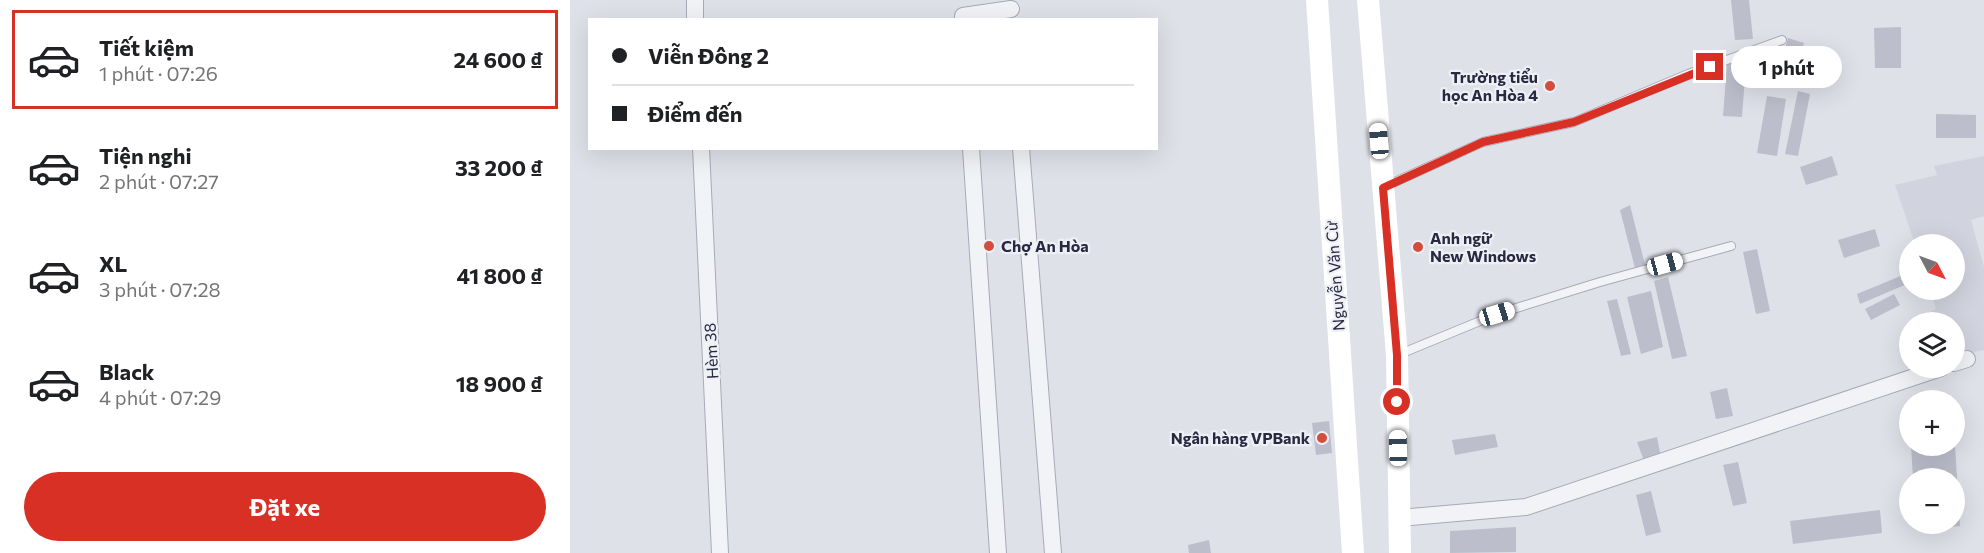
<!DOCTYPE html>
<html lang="vi">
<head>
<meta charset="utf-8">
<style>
  :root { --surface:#fff; --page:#f2f2f2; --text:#202124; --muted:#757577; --line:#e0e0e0; --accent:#d93025 }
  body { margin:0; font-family:Commissioner,sans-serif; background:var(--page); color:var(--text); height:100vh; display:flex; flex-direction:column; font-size:22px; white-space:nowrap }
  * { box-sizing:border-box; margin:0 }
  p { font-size:20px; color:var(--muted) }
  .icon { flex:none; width:33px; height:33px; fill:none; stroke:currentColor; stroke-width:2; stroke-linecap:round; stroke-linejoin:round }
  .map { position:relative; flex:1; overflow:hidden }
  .side { display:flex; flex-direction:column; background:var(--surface); width:570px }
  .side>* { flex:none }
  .hud { position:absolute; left:18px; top:18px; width:570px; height:132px; border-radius:0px; box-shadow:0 6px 24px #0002; display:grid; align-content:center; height:132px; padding:0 24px; background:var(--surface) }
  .needle { width:39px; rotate:131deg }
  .tools { position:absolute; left:1329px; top:234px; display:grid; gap:12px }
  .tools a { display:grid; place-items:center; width:66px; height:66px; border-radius:50%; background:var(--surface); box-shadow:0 6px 24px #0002; font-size:30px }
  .end { position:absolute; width:27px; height:27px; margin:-14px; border:8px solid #d93025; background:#fff; box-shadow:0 0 0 3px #fff }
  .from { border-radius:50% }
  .bubble { position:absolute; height:42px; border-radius:21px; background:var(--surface); box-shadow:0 6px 24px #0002; font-size:20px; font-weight:700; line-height:42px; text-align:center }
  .car { position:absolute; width:18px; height:36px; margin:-18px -9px; border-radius:8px; box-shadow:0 0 4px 2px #0007; background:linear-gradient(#fff 24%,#345 0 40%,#fff 0 76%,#345 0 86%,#fff 0) }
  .hud b { display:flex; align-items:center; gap:21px; height:57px; font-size:22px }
  .hud b+b { border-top:2px solid var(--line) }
  .hud i { width:15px; height:15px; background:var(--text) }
  ul { padding:10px 0 0; list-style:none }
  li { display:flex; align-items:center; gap:18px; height:99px; margin:0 12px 9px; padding:0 12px; border:3px solid transparent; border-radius:0px }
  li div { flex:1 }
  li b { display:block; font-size:22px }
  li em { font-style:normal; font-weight:700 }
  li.current { border-color:var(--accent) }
  li>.icon { width:54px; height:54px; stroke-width:1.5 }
  .action { display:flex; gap:12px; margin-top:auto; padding:12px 24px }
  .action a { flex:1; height:69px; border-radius:36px; background:var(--accent); color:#fff; font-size:24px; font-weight:700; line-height:69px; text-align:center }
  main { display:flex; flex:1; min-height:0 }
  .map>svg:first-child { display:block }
  .built { fill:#d1d3de }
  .building { fill:#bcbecc }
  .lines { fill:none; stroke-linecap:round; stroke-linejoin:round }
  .lane-casing { stroke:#a8aab7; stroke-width:10 }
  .street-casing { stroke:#a8aab7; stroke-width:18 }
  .lane { stroke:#f2f3f7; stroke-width:8 }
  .street { stroke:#f2f3f7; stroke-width:16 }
  .secondary { stroke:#fff; stroke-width:22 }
  .route { stroke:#d93025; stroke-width:8 }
  .poi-dot { fill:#d34d3f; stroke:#eff0f6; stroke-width:2 }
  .labels { text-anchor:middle; stroke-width:4.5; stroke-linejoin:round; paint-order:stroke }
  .poi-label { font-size:16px; font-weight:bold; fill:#272a41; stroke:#eff0f6; text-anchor:end }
  .street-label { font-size:16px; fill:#272a41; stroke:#eff0f6 }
</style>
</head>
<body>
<main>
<section class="side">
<ul>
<li class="current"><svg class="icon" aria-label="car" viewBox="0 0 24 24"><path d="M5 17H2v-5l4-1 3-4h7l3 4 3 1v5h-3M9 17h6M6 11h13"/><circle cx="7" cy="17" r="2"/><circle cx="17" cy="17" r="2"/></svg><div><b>Tiết kiệm</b><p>1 phút · 07:26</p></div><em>24 600 ₫</em></li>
<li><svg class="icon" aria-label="car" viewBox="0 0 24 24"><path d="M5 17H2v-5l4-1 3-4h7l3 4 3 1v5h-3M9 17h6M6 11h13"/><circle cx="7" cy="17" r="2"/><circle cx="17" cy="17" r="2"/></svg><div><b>Tiện nghi</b><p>2 phút · 07:27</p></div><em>33 200 ₫</em></li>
<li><svg class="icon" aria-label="car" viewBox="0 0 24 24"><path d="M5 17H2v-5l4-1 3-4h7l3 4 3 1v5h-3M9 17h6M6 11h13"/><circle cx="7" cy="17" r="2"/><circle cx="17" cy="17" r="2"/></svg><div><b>XL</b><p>3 phút · 07:28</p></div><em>41 800 ₫</em></li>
<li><svg class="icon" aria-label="car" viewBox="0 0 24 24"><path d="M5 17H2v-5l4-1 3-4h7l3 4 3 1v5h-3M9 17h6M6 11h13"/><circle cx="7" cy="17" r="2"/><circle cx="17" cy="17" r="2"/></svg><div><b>Black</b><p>4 phút · 07:29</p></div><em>18 900 ₫</em></li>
</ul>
<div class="action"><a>Đặt xe</a></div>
</section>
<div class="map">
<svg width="1414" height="553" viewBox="0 0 1414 553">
  <rect width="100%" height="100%" fill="#dfe1e9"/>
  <polygon class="built" points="1414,156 1414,216 1401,220 1414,267 1414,350 1385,356 1384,322 1352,322 1350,317 1366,309 1360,290 1384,290 1384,244 1345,244 1325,185 1367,175 1364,166"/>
  <g class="building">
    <polygon points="1161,0 1179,0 1183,39 1165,40"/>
    <polygon points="1331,27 1331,68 1305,68 1304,28"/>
    <polygon points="1218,38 1234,43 1222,84 1206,80"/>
    <polygon points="1157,63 1176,64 1172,117 1153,116"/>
    <polygon points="1228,91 1240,94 1228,156 1215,154"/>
    <polygon points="1197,96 1216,99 1207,156 1187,153"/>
    <polygon points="1366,114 1406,115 1406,138 1366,138"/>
    <polygon points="1262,156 1268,175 1236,185 1230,167"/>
    <polygon points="1060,205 1075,265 1065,268 1050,210"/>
    <polygon points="1305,229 1310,246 1274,258 1268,240"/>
    <polygon points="1187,249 1200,311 1186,314 1173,252"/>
    <polygon points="1333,275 1337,284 1290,304 1287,294"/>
    <polygon points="1098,277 1117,356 1102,359 1084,281"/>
    <polygon points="1081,291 1093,347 1071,354 1057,297"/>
    <polygon points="1324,294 1330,305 1301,320 1295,309"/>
    <polygon points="1047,299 1061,354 1051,356 1037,301"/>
    <polygon points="1157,388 1163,416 1146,419 1140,392"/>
    <polygon points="759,421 762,453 746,455 742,423"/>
    <polygon points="925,434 928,447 885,455 882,440"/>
    <polygon points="1087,437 1091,458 1074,461 1067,442"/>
    <polygon points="1341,446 1385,446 1390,526 1347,529 1346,524 1384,524 1384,478 1343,478"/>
    <polygon points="1168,462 1177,503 1163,506 1153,465"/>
    <polygon points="1081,491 1091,532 1076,536 1066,495"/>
    <polygon points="1310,510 1312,533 1223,544 1220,521"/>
    <polygon points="946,527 946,552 880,553 880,531"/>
    <polygon points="639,540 641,553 619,553 618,545"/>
  </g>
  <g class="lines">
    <defs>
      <g id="lane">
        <polyline points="816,186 913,142 1004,122 1118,74 1212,40"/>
        <polyline points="830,354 927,314 1030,282 1161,246"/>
      </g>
      <g id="street">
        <polyline points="125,0 125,20"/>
        <polyline points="393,20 393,16 441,9"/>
        <polyline points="131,148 150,553"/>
        <polyline points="401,148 428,553"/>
        <polyline points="451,148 483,553"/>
        <polyline points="1384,363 1397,359"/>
        <polyline points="829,518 956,507 1371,368"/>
      </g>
    </defs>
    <use href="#lane" class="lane-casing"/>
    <use href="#street" class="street-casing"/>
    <use href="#lane" class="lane"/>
    <use href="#street" class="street"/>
    <g class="secondary">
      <polyline points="747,0 783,553"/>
      <polyline points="798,0 827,355 830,553"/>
    </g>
  </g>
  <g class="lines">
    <polyline class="route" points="827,402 827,355 813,188 913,142 1004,122 1140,67"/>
  </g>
  <g class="poi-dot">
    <circle cx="980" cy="86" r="6"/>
    <circle cx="419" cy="246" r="6"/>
    <circle cx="848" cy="247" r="6"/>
    <circle cx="752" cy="438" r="6"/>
  </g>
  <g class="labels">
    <g class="poi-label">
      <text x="968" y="83">Trường tiểu<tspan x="968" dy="18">học An Hòa 4</tspan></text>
      <text x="860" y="244" text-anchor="start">Anh ngữ<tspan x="860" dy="18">New Windows</tspan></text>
      <text x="431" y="252" text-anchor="start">Chợ An Hòa</text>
      <text x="740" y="444">Ngân hàng VPBank</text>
    </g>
    <g class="street-label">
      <text transform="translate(765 276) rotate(-94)" y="6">Nguyễn Văn Cừ</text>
      <text transform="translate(141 351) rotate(-93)" y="6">Hèm 38</text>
    </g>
  </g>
</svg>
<div class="tools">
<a><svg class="needle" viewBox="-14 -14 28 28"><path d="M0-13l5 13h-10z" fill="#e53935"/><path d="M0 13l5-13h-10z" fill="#757577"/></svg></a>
<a><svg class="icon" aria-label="layers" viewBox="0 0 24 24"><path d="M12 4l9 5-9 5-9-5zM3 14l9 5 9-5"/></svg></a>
<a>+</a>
<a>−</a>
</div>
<i class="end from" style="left:827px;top:402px"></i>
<i class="end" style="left:1140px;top:67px"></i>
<div class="bubble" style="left:1161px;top:46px;width:111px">1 phút</div>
<i class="car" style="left:809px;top:141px;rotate:355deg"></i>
<i class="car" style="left:1095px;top:264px;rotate:75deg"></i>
<i class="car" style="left:927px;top:314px;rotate:73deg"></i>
<i class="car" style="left:828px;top:448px;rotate:359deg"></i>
<div class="hud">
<b><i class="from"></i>Viễn Đông 2</b>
<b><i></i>Điểm đến</b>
</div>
</div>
</main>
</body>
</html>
